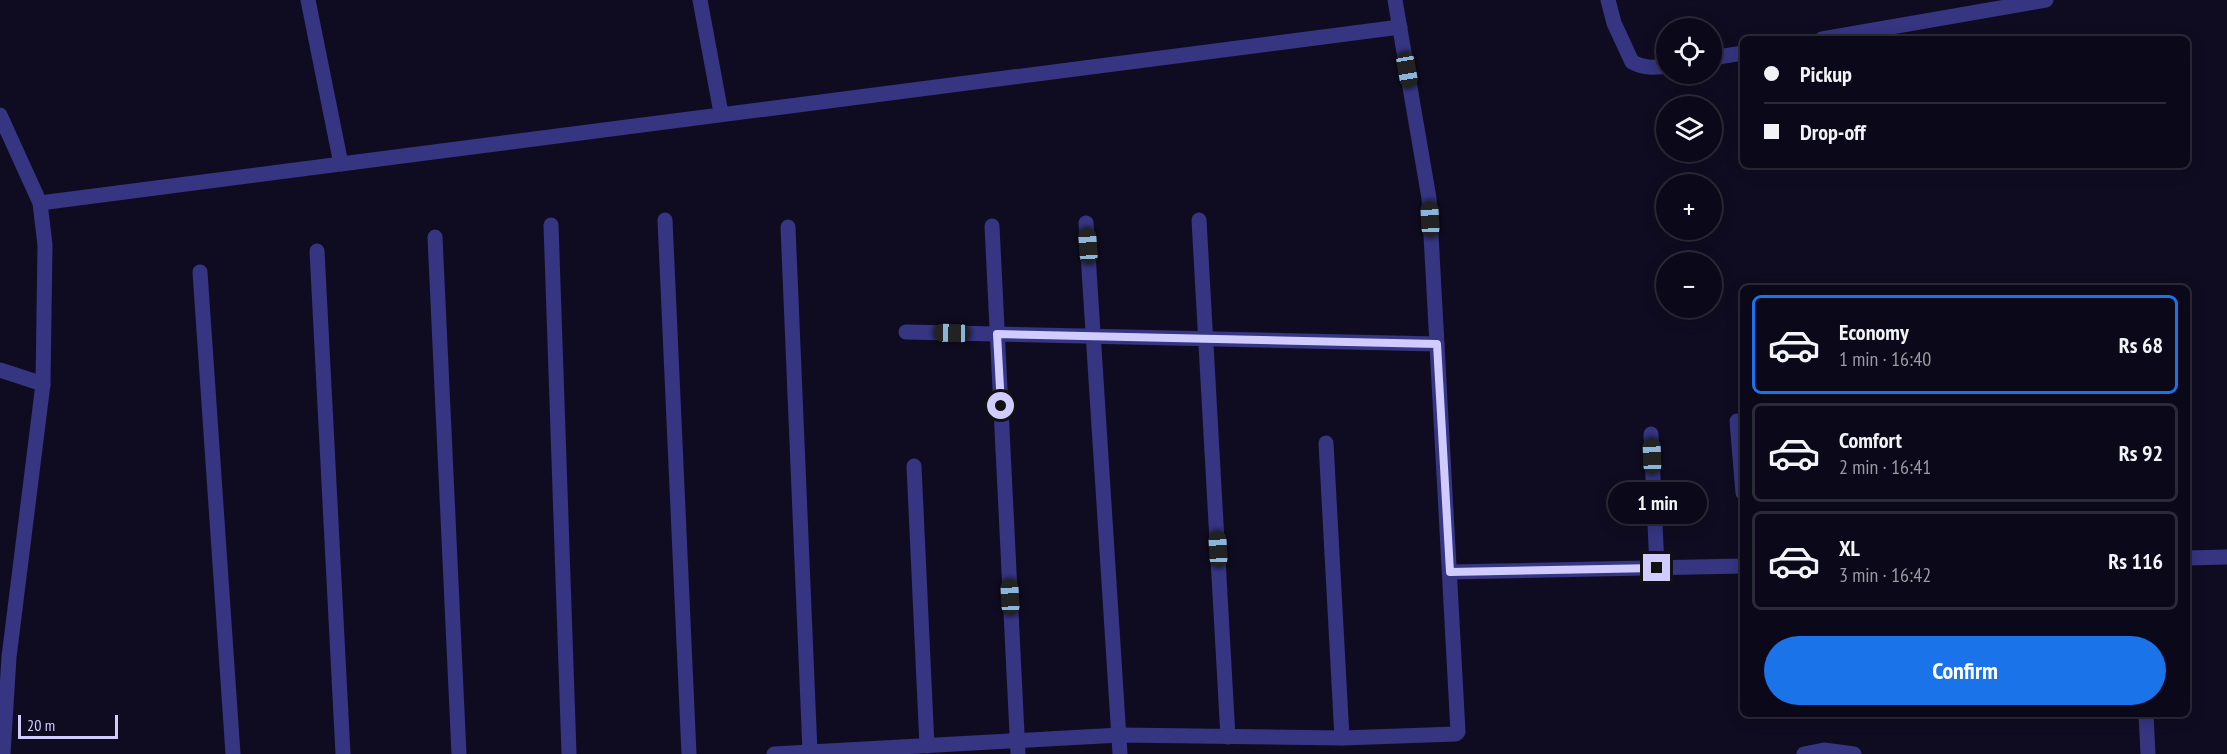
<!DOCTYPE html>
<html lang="en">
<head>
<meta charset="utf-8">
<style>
  :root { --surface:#0b0919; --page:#141222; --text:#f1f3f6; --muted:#9a9aa2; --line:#2b2a38; --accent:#1a73e8 }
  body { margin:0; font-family:"PT Sans Narrow",sans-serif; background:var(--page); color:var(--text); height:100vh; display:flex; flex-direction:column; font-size:22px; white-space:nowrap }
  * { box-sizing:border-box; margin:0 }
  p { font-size:20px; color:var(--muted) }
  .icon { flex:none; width:33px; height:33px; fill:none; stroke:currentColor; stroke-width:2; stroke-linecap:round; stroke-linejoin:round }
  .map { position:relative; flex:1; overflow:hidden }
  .sheet { position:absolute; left:1740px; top:285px; width:450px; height:432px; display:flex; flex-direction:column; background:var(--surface); border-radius:9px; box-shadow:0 3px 15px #0003,0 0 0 2px var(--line) }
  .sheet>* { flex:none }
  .hud { position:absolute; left:1740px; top:36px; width:450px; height:132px; border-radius:9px; box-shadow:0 3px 15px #0003,0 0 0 2px var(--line); display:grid; align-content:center; height:132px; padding:0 24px; background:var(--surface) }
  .controls { position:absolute; left:1656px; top:18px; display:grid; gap:12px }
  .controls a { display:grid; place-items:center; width:66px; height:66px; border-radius:50%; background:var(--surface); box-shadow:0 3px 15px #0003,0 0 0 2px var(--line); font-size:30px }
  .scale { position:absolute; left:18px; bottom:15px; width:100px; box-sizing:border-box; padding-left:6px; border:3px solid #d0ccff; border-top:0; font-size:16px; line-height:21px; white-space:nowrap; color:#d0ccff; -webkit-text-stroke:4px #0f0c21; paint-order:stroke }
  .end { position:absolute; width:27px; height:27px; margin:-14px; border:8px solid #d0ccff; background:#111; box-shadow:0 0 0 3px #111 }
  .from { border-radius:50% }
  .bubble { position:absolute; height:42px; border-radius:21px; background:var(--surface); box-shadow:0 3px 15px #0003,0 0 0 2px var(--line); font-size:20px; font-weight:600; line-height:42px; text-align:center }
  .car { position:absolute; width:18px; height:36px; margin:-18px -9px; border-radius:8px; box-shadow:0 0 4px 2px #0007; background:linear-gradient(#222 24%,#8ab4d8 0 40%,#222 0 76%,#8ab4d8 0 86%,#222 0) }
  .hud b { display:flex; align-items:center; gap:21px; height:57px; font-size:22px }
  .hud b+b { border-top:2px solid var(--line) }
  .hud i { width:15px; height:15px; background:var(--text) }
  ul { padding:10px 0 0; list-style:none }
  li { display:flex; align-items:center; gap:18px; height:99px; margin:0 12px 9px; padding:0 12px; border:3px solid var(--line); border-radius:9px }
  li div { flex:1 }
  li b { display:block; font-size:22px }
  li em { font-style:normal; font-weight:600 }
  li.current { border-color:var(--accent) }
  li>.icon { width:54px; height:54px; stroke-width:1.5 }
  .button { display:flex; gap:12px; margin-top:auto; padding:12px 24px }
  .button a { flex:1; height:69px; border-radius:36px; background:var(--accent); color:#fff; font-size:24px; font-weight:600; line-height:69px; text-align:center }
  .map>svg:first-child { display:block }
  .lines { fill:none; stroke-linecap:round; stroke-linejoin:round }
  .minor { stroke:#353582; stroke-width:15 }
  .route { stroke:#d0ccff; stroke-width:8 }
</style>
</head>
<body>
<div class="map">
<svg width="2227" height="754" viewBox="0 0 2227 754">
  <rect width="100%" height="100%" fill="#0f0c21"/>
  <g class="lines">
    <g class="minor">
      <polyline points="308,0 341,164"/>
      <polyline points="700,0 721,113"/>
      <path d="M1608,0L1614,23L1632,62C1644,68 1653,68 1666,66"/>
      <polyline points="1822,39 2046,0"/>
      <polyline points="1712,58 1743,53"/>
      <polyline points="0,115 40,203 45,245 43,384 9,657 3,754"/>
      <polyline points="40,203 1400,27"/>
      <polyline points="665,220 689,754"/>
      <polyline points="1199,220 1228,737"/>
      <polyline points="1086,223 1120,754"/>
      <polyline points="551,225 569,754"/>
      <polyline points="992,226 1018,754"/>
      <polyline points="788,227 810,752"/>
      <polyline points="435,237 459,754"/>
      <polyline points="317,251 343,754"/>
      <polyline points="200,272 233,754"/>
      <polyline points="906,332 1437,344"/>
      <polyline points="0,370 43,384"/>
      <polyline points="1737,421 1743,493"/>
      <polyline points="1651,434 1657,568"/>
      <polyline points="1326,443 1342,738"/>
      <polyline points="914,466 927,746"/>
      <polyline points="2187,558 2227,557"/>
      <polyline points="1450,572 1743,566"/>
      <polyline points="2146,714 2148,754"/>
      <polyline points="774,754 1120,735 1342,738 1456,734 1458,732 1429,198 1395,0"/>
      <polyline points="1804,754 1824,750 1854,754"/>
    </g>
  </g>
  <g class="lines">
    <polyline class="route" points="1001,406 997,334 1437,344 1450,572 1657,568"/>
  </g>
</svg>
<div class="controls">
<a><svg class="icon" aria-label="locate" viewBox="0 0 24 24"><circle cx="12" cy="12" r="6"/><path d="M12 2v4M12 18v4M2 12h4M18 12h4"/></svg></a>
<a><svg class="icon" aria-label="layers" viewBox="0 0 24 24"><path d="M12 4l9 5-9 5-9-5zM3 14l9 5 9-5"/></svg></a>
<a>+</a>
<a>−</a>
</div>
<div class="scale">20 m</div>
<i class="end from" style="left:1001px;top:406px"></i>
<i class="end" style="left:1657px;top:568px"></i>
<div class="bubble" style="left:1608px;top:482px;width:99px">1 min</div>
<i class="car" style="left:1407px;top:70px;rotate:170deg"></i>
<i class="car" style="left:1430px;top:219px;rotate:357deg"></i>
<i class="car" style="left:1088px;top:246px;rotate:356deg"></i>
<i class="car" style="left:952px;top:333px;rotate:271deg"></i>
<i class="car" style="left:1652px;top:456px;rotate:358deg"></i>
<i class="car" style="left:1218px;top:549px;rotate:357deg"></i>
<i class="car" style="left:1010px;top:597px;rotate:357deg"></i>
<div class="hud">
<b><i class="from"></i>Pickup</b>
<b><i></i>Drop-off</b>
</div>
<section class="sheet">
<ul>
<li class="current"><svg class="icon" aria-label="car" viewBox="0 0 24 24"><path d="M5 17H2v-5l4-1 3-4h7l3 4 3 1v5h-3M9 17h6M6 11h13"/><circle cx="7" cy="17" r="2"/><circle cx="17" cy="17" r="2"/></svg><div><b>Economy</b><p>1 min · 16:40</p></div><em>Rs 68</em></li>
<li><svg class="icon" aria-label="car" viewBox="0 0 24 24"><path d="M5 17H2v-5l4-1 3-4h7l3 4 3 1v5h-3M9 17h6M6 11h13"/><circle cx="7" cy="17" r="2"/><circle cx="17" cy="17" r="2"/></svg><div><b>Comfort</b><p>2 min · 16:41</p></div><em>Rs 92</em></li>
<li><svg class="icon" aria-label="car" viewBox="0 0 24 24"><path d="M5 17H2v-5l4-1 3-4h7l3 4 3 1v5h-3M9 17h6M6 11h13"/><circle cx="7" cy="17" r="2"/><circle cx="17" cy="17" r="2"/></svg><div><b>XL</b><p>3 min · 16:42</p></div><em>Rs 116</em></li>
</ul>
<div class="button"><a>Confirm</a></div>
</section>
</div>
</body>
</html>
